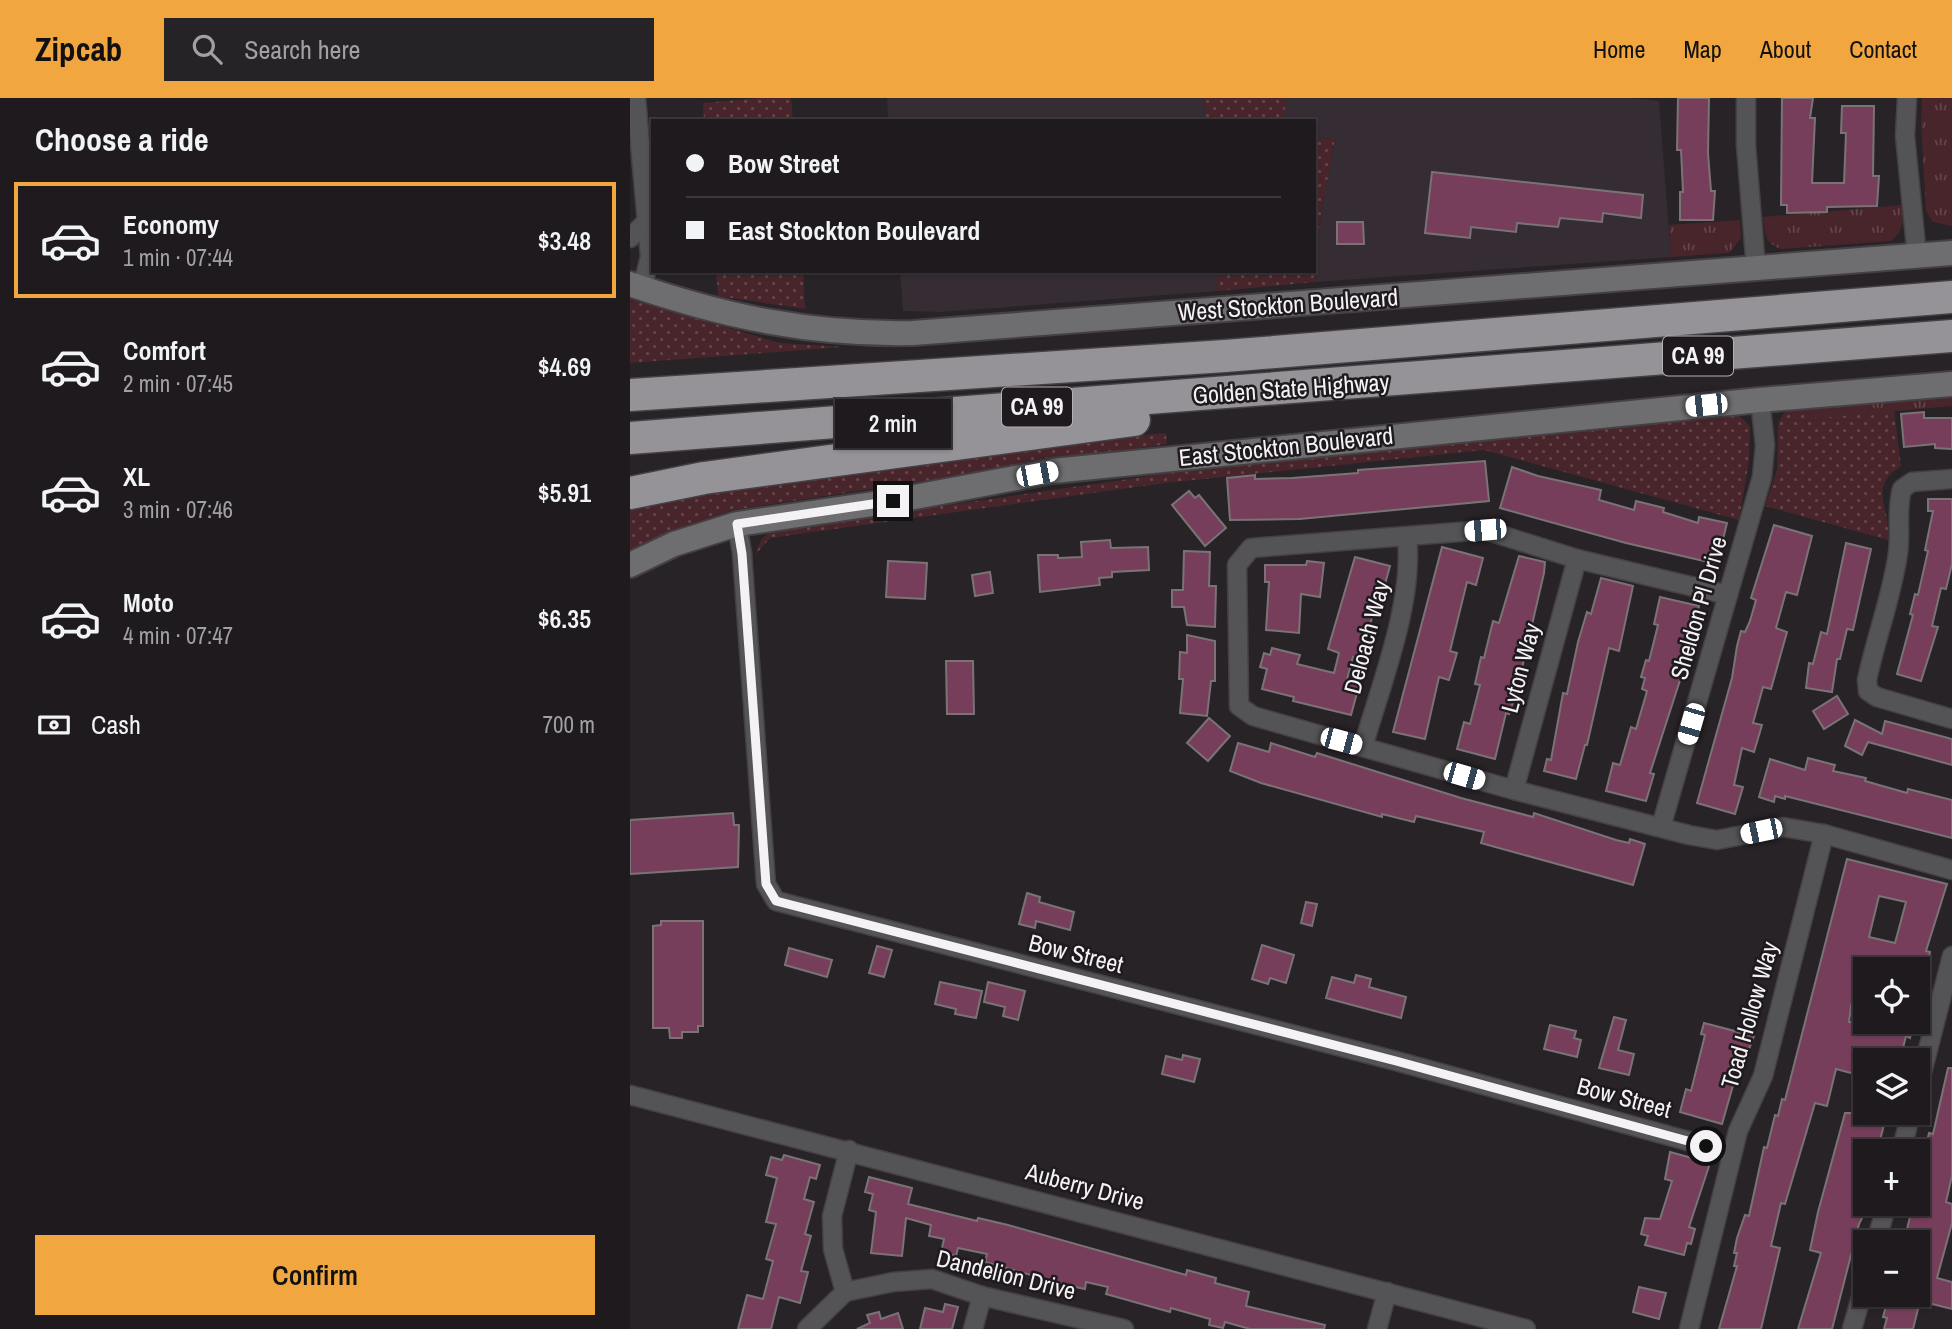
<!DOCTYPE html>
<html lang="en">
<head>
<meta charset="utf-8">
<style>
  :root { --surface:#1e1a1d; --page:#262326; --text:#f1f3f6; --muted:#a1a1a4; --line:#3c383b; --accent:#f1a63f }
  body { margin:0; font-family:"Archivo Narrow",sans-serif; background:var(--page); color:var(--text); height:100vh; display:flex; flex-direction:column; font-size:26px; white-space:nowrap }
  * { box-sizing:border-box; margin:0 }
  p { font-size:23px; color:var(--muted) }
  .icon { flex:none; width:38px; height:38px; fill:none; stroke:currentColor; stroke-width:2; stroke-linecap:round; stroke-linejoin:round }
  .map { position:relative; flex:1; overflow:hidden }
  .drawer { display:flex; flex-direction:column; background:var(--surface); width:630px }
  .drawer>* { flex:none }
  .guide { position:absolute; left:21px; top:21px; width:665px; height:154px; border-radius:0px; box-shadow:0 2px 5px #0004,0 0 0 2px var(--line); display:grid; align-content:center; height:154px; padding:0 35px; background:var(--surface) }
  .tools { position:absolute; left:1223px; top:859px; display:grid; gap:14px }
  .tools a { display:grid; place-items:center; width:77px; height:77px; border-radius:0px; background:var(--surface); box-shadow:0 2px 5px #0004,0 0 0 2px var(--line); font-size:35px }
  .end { position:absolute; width:32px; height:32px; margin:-16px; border:9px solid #f5f2f5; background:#111; box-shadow:0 0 0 4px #111 }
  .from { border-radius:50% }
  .bubble { position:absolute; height:49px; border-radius:0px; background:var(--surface); box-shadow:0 2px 5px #0004,0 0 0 2px var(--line); font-size:23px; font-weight:600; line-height:49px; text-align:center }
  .car { position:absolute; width:21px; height:42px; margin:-21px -10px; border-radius:9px; box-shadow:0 0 5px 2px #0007; background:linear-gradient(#fff 24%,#345 0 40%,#fff 0 76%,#345 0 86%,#fff 0) }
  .guide b { display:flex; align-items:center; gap:24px; height:66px; font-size:26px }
  .guide b+b { border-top:2px solid var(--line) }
  .guide i { width:18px; height:18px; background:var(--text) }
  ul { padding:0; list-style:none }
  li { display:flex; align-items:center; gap:21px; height:116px; margin:0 14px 10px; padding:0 21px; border:4px solid transparent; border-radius:0px }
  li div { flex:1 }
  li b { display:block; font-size:26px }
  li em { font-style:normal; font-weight:600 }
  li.selected { border-color:var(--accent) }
  li>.icon { width:63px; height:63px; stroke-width:1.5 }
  h2 { padding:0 35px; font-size:32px; line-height:84px }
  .pay { display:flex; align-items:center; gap:18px; height:77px; padding:0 35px; font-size:26px }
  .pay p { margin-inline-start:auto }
  .action { display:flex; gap:14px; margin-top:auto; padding:14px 35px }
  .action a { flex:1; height:80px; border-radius:0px; background:var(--accent); color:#111; font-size:28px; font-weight:600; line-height:80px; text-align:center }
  header { display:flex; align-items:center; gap:42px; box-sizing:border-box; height:98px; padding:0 35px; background:var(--accent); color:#111 }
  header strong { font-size:33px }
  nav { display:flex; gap:38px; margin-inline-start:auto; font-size:24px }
  .search { width:490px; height:63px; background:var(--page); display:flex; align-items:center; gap:18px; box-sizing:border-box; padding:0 24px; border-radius:0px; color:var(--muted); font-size:26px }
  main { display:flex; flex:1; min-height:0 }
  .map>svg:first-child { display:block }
  .built { fill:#352c34 }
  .grass { fill:url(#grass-dots) }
  .park { fill:url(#park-tufts) }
  .building { fill:#763e5b; stroke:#7a7376; stroke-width:2; fill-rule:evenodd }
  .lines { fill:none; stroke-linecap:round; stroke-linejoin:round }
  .street-casing { stroke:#454044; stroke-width:21 }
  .secondary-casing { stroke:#454044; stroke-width:28 }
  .highway-casing { stroke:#454044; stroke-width:35 }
  .street { stroke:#545355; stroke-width:18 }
  .secondary { stroke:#6e6d70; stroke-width:24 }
  .highway { stroke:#959298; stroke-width:32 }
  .route { stroke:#f5f2f5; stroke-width:9 }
  .labels { text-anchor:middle; stroke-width:5; stroke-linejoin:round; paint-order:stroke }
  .shield { fill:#1e1a1e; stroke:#b4b1b4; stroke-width:2 }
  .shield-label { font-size:23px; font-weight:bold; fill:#f5f2f5 }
  .street-label { font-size:24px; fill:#f5f2f5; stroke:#1e1a1e }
</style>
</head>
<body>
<header>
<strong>Zipcab</strong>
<div class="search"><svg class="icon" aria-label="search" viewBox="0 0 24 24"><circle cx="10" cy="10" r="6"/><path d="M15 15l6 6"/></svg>Search here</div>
<nav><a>Home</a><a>Map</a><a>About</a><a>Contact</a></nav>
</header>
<main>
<section class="drawer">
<h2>Choose a ride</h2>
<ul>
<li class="selected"><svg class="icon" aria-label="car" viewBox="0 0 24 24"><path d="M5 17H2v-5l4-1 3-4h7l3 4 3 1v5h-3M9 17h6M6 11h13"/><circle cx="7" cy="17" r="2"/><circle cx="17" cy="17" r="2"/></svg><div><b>Economy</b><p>1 min · 07:44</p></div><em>$3.48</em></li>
<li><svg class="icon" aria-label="car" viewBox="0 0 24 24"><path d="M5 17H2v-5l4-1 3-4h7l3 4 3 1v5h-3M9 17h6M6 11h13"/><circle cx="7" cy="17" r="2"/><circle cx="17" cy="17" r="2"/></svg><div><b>Comfort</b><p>2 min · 07:45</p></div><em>$4.69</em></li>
<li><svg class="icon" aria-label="car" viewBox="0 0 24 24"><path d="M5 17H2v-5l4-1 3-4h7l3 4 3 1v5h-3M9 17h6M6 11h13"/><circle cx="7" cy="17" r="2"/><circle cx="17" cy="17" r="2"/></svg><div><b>XL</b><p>3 min · 07:46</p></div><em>$5.91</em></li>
<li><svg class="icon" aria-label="car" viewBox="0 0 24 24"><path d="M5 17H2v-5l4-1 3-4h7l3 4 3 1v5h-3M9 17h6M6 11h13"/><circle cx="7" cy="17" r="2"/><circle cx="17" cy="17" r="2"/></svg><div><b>Moto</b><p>4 min · 07:47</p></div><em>$6.35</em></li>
</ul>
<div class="pay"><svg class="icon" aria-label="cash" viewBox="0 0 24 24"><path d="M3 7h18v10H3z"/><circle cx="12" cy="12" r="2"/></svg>Cash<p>700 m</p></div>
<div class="action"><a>Confirm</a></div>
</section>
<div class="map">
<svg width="1322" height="1231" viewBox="0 0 1322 1231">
  <defs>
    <pattern id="grass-dots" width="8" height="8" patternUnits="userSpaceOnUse" patternTransform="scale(1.75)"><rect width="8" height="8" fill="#48252b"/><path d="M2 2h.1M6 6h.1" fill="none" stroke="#63454a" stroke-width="1.8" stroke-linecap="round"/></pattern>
    <pattern id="park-tufts" width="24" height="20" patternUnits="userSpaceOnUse" patternTransform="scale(1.75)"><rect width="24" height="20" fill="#48252b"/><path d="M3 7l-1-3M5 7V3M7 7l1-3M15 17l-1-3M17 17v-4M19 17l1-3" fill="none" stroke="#63454a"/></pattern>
  </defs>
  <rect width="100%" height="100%" fill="#282327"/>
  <g class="built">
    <polygon points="257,0 574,0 575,23 258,23"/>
    <polygon points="657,0 1001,0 1029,3 1041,159 685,184 684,157 705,40 684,41 684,23 653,23"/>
    <polygon points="270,173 587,173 588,193 311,214 273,213"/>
  </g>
  <g class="grass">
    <polygon points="130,0 161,0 163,23 74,23 73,5"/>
    <polygon points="574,0 657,0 653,23 575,23"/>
    <polygon points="705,40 684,157 684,41"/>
    <polygon points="684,168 685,184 588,193 587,173 684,173"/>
    <polygon points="86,173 173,173 175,211 88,198"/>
    <polygon points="0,201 150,245 213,249 0,265"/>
    <path d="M1163,310L1188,320L1264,312L1271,368C1236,390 1262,410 1258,442L1135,408L1147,372L1148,325L1154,315Z"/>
    <path d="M1106,315L1120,328L1119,363L1109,422L854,352L535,385L140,440L126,456C129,443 133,437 145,432L533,376Z"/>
    <polygon points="536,335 537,346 103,412 37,435 0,453 0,403 299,356"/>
  </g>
  <g class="park">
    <polygon points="1292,0 1322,0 1322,128 1303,124 1296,113 1291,26"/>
    <path d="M1272,107C1273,123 1275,133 1260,143L1151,151C1134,145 1135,135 1133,119Z"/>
    <polygon points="1110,122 1111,140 1099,155 1041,159 1039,127"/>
    <polygon points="1322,296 1322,308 1188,320 1163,310"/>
  </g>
  <g class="building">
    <polygon points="1048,0 1079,0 1078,55 1081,93 1085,93 1083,122 1050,122 1050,94 1053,94 1051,52 1047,52"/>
    <polygon points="1152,0 1183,0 1180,20 1185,20 1182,85 1214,85 1216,35 1211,35 1212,8 1244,8 1243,78 1249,78 1247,108 1197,109 1197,114 1157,115 1157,107 1151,107"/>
    <polygon points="802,74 1013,97 1011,120 973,115 972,124 930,120 928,129 887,125 886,134 841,129 840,140 795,135"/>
    <polygon points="707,124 733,124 734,146 707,146"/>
    <polygon points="1294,314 1294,320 1322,320 1322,351 1305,350 1305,346 1274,349 1271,316"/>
    <polygon points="855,363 859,403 670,421 600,422 597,380 625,377 625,381 662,380 728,375 728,372"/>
    <polygon points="882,369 908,378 971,392 969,402 1004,412 1006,403 1034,410 1033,414 1068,425 1069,419 1097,425 1087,466 996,445 870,410"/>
    <polygon points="559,393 565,400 569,397 596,430 575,448 542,407"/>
    <polygon points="1298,401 1322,401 1322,466 1316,491 1311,490 1302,528 1308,529 1291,583 1267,576 1283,517 1280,516 1285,496 1288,497 1298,453 1295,452 1303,413 1298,413"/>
    <polygon points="1144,427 1182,438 1167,497 1156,494 1146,530 1157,534 1141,591 1133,589 1123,625 1132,627 1124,654 1112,650 1104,687 1113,689 1105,716 1067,705 1102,580 1107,548 1111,533 1115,534 1120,523 1126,502 1121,500"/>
    <polygon points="480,442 481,450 518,449 519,472 482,474 482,479 469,480 470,487 410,494 408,457 428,457 428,460 452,459 451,444"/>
    <polygon points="1216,445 1241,451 1223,532 1217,531 1210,561 1207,561 1202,594 1176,590 1179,565 1183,566 1191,534 1197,536"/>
    <polygon points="812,449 853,460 846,487 837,484 820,553 827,555 819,582 809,579 795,641 763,634"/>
    <polygon points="554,453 580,454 579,488 586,488 585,529 557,527 554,509 542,509 542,492 553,492"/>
    <polygon points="889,458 915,464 914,475 886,596 879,616 876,615 865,661 827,651 834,624 840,626 850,587 845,586 851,559 854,560 863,523 869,525"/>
    <polygon points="725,459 760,468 755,486 751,485 731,561 723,559 717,581 730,584 721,617 663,603 664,599 632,591 637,571 630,569 634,555 640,557 642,550 670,557 667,566 704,575 709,555 698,551"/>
    <polygon points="258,463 297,465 295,501 256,499"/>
    <polygon points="677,463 694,465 690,499 671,496 669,535 636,532 639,484 635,484 635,467 676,467"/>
    <polygon points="360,474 363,495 345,498 342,477"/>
    <polygon points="971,480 1003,488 989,553 979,550 957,647 955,647 946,681 914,673 917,661 921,662 933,595 937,596 948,544 957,514 961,516"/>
    <polygon points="1030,499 1069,508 1053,573 1020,675 1024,676 1016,703 976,693 983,665 990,667 1001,629 1006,631 1017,593 1012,591 1015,580 1011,579 1016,562 1019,563 1028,527 1024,526"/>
    <polygon points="557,537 585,543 585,583 581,583 577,618 550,615 553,581 549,581 550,554 557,555"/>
    <polygon points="316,563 343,563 344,616 317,616"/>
    <polygon points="1207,598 1218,616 1194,631 1183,613"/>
    <polygon points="579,620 600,638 578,663 557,645"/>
    <polygon points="1225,622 1252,636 1255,623 1322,641 1322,667 1238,644 1232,657 1215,648"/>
    <polygon points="608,645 639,654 641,645 685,659 687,655 831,700 903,719 904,715 986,742 999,745 1000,741 1015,746 1003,787 851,745 854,734 786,718 784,724 752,716 752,719 631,685 600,673"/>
    <polygon points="1178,660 1205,667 1203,673 1236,680 1235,683 1277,695 1278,691 1322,702 1322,740 1155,698 1155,701 1145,698 1144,704 1129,699 1140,661 1175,672"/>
    <polygon points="103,715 104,727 109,727 108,769 0,776 0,722"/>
    <path d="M1217,761L1317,786L1296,853L1300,854L1297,870L1253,872L1232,867L1221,908L1219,924H1284L1280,940L1276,938L1270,962H1236V979L1206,971L1197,1008L1185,1005L1155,1106L1151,1105L1141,1148L1150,1150L1131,1231H1089L1107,1168H1104L1107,1155H1104L1107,1140L1115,1117L1119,1118L1134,1049L1137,1050L1145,1017L1148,1018L1152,1001L1155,1002ZM1249,798L1276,804L1265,845L1239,839Z"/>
    <polygon points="397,795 410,799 409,804 444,814 440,832 406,823 405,830 389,826"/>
    <polygon points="676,804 687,806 682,828 671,825"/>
    <polygon points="31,823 73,823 73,928 68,928 68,934 52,934 52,940 40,940 39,930 23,930 23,828 31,827"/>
    <polygon points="632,847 664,857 656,885 640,880 638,886 622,881"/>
    <polygon points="247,848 262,852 254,879 239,875"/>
    <polygon points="159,850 202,862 197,879 155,867"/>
    <polygon points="726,877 741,881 739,889 776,899 771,920 696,900 702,879 724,885"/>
    <polygon points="310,884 352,893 346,920 325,916 326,911 305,906"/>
    <polygon points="358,884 395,893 388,922 373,918 375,909 354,904"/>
    <polygon points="984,919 996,922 988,952 1004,956 999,977 969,970"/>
    <polygon points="1074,925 1124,938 1114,964 1110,963 1092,1026 1050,1014 1056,991 1061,993 1075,937 1071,936"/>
    <polygon points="920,927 946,933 944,940 951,942 947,959 914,951"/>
    <polygon points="553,957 570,961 564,984 532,976 536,958 552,962"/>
    <polygon points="1318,970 1322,970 1322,1078 1316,1104 1322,1106 1322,1125 1307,1180 1322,1184 1322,1211 1290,1203 1283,1231 1254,1231 1257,1220 1253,1219 1259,1197 1288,1197 1288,1144 1274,1144 1283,1106 1288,1106 1300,1049 1296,1048 1299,1035 1303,1036"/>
    <polygon points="1231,982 1236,983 1236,1015 1257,1015 1247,1054 1236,1054 1236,1093 1230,1112 1235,1114 1229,1126 1202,1231 1168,1231 1191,1155 1180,1152 1188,1114 1215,1015 1223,1015"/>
    <polygon points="1040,1054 1080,1065 1059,1129 1065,1131 1061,1146 1057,1145 1054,1157 1015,1147 1018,1138 1011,1136 1015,1120 1030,1121 1042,1083 1035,1081"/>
    <polygon points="154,1057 190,1067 186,1081 180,1079 174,1101 184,1104 175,1136 181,1138 171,1173 178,1174 170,1205 149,1199 141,1231 108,1231 117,1197 133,1201 143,1163 136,1161 146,1126 136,1124 147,1080 136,1077 141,1059 152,1062"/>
    <polygon points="239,1079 282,1090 278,1106 347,1123 348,1120 378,1127 556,1177 557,1172 586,1180 585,1185 619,1194 616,1208 695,1227 694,1231 620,1231 595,1224 593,1230 579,1227 580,1221 541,1210 540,1214 476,1196 478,1189 456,1184 455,1191 436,1187 355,1164 357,1156 328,1150 326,1158 311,1154 314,1141 299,1138 301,1127 276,1120 272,1158 241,1155 246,1114 239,1112 243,1096 235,1094"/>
    <polygon points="1009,1189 1036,1195 1029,1221 1003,1214"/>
    <polygon points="315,1206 328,1209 322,1231 290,1231 295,1210 313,1214"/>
    <polygon points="249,1214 251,1221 268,1215 273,1231 227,1231 240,1225 237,1217"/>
  </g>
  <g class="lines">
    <defs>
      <g id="street">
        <polyline points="6,0 20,159 12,190"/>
        <polyline points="1116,0 1116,47 1126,171"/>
        <polyline points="1277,0 1275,38 1287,159"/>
        <polyline points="0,140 16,124"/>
        <path d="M1322,381L1282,384L1272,391C1266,412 1271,433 1268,455C1262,498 1246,539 1237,582L1238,593L1247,599L1322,621"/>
        <polyline points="107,426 112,455 136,786 146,803 766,963 1102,1055"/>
        <polyline points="1098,497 947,461 855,432 621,450 607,467 609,608 623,618 884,692 1059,737 1087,742 1153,729 1194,736 1322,772"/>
        <path d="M733,649C751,586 784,504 777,439"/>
        <polyline points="884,692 947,461"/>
        <polyline points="1031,729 1132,379 1135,347 1130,302"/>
        <polyline points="1288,990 1322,858"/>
        <polyline points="0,997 896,1231"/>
        <polyline points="1271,1054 1281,1015"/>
        <polyline points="1246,1144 1257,1106"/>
        <polyline points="215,1194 203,1151 202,1118 219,1052"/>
        <polyline points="177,1231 215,1194 263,1184 302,1181 352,1198 494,1231"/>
        <polyline points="343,1231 352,1198"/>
        <polyline points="747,1231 757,1194"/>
        <polyline points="1059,1231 1108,1033 1133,978 1194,736"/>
        <polyline points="1222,1231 1236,1182"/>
      </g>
      <g id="secondary">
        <path d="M0,186C96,219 181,237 283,235L1322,155"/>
        <polyline points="0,467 44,446 107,426 263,403 423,373 1130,302 1322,286"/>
      </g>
      <g id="highway">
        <polyline points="0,297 595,258 1322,199"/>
        <polyline points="0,340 1322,238"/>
        <polyline points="0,395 74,380 504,322"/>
      </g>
    </defs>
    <use href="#street" class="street-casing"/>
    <use href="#secondary" class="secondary-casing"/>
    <use href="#highway" class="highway-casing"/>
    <use href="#street" class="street"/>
    <use href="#secondary" class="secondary"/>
    <use href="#highway" class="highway"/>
  </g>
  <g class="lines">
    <polyline class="route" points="263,403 107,426 112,456 136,786 146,803 766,963 1076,1048"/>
  </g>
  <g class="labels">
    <g class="shield">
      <rect x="1033" y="238.5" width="70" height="39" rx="5"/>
      <rect x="372" y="289.5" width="70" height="39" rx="5"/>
    </g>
    <g class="shield-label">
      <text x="1068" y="266">CA 99</text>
      <text x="407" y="317">CA 99</text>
    </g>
    <g class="street-label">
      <text transform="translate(658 207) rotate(-4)" y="8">West Stockton Boulevard</text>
      <text transform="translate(661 291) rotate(-4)" y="8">Golden State Highway</text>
      <text transform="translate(656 349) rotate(-6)" y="8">East Stockton Boulevard</text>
      <text transform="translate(1069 510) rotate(-74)" y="8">Sheldon Pl Drive</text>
      <text transform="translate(737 539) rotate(-75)" y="8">Deloach Way</text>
      <text transform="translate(891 570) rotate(-75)" y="8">Lyton Way</text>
      <text transform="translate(446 856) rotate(14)" y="8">Bow Street</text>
      <text transform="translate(1120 917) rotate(-74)" y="8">Toad Hollow Way</text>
      <text transform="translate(994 1000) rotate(15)" y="8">Bow Street</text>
      <text transform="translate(455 1089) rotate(15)" y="8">Auberry Drive</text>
      <text transform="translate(376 1177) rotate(14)" y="8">Dandelion Drive</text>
    </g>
  </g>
</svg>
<div class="tools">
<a><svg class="icon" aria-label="locate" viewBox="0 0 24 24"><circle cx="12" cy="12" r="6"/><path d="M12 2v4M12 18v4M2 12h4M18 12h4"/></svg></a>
<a><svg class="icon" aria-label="layers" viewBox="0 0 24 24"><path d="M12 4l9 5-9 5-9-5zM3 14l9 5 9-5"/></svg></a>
<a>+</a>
<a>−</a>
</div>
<i class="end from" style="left:1076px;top:1048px"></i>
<i class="end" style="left:263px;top:403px"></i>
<div class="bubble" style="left:205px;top:301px;width:116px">2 min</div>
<i class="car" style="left:1076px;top:307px;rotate:264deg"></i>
<i class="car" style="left:407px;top:376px;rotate:79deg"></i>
<i class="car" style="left:855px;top:432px;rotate:265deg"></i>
<i class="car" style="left:1061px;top:626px;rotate:196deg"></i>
<i class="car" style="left:711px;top:643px;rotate:105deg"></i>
<i class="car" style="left:834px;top:678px;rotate:106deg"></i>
<i class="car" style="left:1131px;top:733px;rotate:258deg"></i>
<div class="guide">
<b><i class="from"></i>Bow Street</b>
<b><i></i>East Stockton Boulevard</b>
</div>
</div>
</main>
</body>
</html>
